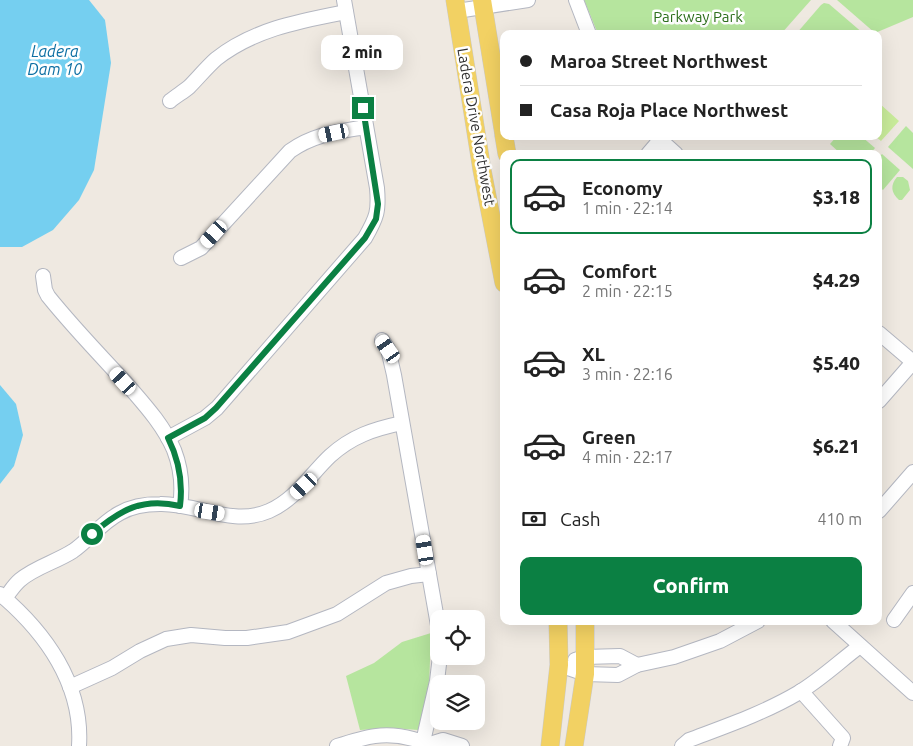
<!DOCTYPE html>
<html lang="en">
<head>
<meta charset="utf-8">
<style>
  :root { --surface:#fff; --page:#f6f6f6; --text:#222; --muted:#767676; --line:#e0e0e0; --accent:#0b8043 }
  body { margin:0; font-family:Ubuntu,sans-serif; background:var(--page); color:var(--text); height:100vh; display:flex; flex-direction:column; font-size:19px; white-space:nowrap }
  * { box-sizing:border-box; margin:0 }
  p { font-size:16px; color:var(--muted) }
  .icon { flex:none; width:28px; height:28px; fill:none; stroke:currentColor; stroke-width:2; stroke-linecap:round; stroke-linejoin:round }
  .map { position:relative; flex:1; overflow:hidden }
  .sheet { position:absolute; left:500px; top:150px; width:382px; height:475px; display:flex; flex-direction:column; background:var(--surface); border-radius:10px; box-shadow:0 5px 20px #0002 }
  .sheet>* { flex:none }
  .hud { position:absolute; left:500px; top:30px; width:382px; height:110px; border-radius:10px; box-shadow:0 5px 20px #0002; display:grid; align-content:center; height:110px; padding:0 20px; background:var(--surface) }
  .controls { position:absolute; left:430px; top:610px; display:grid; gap:10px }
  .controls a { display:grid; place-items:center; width:55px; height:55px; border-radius:10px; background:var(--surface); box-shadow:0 5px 20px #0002; font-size:25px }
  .end { position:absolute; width:22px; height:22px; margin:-11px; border:6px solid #0b8043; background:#fff; box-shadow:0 0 0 2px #fff }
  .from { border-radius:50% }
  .bubble { position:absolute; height:35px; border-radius:10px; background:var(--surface); box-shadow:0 5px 20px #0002; font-size:16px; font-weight:800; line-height:35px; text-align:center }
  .car { position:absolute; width:15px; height:30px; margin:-15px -8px; border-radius:6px; box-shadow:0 0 4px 1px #0007; background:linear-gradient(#fff 24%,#345 0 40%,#fff 0 76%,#345 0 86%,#fff 0) }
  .hud b { display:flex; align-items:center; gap:18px; height:48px; font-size:19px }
  .hud b+b { border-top:1px solid var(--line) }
  .hud i { width:12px; height:12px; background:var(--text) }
  ul { padding:9px 0 0; list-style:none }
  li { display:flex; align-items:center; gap:15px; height:75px; margin:0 10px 8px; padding:0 10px; border:2px solid transparent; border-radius:10px }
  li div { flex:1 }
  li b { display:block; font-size:19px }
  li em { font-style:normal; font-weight:800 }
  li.current { border-color:var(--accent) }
  li>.icon { width:45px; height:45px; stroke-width:1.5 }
  .pay { display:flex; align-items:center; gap:12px; height:55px; padding:0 20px; font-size:19px }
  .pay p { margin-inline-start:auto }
  .primary-button { display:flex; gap:10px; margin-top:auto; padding:10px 20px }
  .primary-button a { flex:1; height:58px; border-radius:10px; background:var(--accent); color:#fff; font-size:20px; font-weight:800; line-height:58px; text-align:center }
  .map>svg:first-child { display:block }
  .green { fill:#b6e59e }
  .pitch { fill:#c9ec9a }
  .water { fill:#75cff0 }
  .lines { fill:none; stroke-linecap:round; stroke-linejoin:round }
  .minor-casing { stroke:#b4b7c1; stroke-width:16 }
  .major-casing { stroke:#c9c9c9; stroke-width:19 }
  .minor { stroke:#fff; stroke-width:14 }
  .major { stroke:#f2d163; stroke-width:18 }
  .route { stroke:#0b8043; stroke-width:6 }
  .labels { text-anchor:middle; stroke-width:5; stroke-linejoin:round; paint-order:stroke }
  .park-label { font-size:15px; fill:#2c6e1b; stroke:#fff }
  .street-label { font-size:15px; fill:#2e2e2e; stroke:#fff }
  .water-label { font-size:16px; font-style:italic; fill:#0d6fa3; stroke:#fff }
</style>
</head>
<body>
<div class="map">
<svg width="913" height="746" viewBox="0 0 913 746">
  <rect width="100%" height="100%" fill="#efe9e1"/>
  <g class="green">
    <polygon points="584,0 811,0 781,34 598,34"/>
    <polygon points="837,0 913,0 913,17 875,33"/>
    <polygon points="824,3 829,4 864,34 796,34 821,5"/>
    <polygon points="906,126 913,133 913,169 888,147"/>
    <polygon points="837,136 861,136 875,148 870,154 841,154 830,144"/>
    <polygon points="882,154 900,170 883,190 879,187 879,157"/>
    <path d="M897,177H903L908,181L910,190L902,200H899C891,193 890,185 897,177Z"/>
    <polygon points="431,633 429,688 418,730 392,728 360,730 346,676 374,663 402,642"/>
  </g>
  <polygon class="pitch" points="879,103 899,121 881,141 875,136 879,136"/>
  <g class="water">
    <polygon points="0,0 89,0 105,20 111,63 94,170 79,200 53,230 22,247 0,247"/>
    <polygon points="0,385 16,404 23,435 14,466 0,484"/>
  </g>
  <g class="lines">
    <defs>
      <g id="minor">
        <polyline points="576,0 589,34"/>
        <polyline points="457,11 528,0"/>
        <path d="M170,101C176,96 183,92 189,87C198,78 206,68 216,59C254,29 300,21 346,12"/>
        <polyline points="656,136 676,154"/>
        <polyline points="648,154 660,140"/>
        <path d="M181,258L201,248L290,151C314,134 337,132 366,127"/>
        <path d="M43,276L45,290L48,296C72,326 99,354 125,382C143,403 163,424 174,450C181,468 183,487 180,506"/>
        <polyline points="879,333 913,362"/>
        <polyline points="382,340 388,349 394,375 439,631"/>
        <polyline points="879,401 913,362"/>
        <path d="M168,438L205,418L217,408L365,238C377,217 379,211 377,188L344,0"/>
        <polyline points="879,511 913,472"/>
        <path d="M0,594C45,632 83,684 79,746"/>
        <path d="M5,598C10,592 14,585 20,580C35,567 56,562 73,551C89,540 102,522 120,513C132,506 147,504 160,504C197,503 232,527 269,511C296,499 310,475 330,456C352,436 374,429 402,423"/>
        <polyline points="894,620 913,593"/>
        <polyline points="833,621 913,693"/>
        <polyline points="575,660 585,657 620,656 637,665"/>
        <polyline points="559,665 585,674 618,675 637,665 674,657 720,641 758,621"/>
        <polyline points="70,687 112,668 140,651 166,639 191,635 225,638 247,638 288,632 337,614 386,583 411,576 429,574"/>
        <polyline points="801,691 843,738 840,746"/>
        <polyline points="430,744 443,740 462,746"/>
        <path d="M337,746C365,737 384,731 413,739C420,741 426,742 431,746"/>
        <polyline points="422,746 437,681 440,656"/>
        <path d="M682,746L689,740C726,726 764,713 798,693C820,680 840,661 860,646"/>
      </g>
      <g id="major">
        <polyline points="455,0 482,170 504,283"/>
        <polyline points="482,0 504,135"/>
        <polyline points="504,136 507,154"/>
        <polyline points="550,746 559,665 558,621"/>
        <polyline points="574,746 585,674 585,621"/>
      </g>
    </defs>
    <use href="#minor" class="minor-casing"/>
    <use href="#major" class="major-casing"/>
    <use href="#minor" class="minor"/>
    <use href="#major" class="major"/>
  </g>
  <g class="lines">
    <path class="route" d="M92,534C120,510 142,497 180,506C183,482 179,460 168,438L205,418L216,408L365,238L376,219L378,204L363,108"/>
  </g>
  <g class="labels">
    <g class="park-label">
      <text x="698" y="22">Parkway Park</text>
    </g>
    <g class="street-label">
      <text transform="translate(476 127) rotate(80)" y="5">Ladera Drive Northwest</text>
    </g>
    <g class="water-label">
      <text x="55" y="57">Ladera<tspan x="55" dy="18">Dam 10</tspan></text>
    </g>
  </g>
</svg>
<div class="controls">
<a><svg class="icon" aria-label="locate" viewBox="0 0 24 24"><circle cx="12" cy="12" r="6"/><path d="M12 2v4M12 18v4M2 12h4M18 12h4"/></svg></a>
<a><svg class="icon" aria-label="layers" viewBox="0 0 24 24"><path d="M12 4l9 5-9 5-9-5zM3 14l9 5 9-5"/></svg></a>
</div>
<i class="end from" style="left:92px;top:534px"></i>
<i class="end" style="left:363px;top:108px"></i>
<div class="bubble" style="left:321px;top:35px;width:82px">2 min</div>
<i class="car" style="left:334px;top:133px;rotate:258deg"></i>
<i class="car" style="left:214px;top:234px;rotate:222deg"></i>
<i class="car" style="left:388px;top:349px;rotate:325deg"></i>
<i class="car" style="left:123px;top:381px;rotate:318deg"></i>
<i class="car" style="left:304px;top:486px;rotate:227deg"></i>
<i class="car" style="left:210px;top:512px;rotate:99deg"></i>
<i class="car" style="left:425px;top:550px;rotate:351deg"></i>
<div class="hud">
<b><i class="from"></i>Maroa Street Northwest</b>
<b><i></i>Casa Roja Place Northwest</b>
</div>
<section class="sheet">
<ul>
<li class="current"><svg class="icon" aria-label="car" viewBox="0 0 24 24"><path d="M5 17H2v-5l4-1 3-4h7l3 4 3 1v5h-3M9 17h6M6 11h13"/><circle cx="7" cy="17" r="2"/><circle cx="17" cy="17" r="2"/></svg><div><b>Economy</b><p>1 min · 22:14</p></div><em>$3.18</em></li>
<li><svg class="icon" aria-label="car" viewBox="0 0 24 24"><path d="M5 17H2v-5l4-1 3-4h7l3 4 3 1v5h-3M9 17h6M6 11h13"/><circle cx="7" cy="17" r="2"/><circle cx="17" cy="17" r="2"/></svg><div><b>Comfort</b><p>2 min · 22:15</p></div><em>$4.29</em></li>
<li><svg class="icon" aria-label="car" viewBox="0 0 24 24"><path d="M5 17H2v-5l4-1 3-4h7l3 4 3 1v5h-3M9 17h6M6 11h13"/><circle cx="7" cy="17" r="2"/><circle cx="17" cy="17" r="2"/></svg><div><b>XL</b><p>3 min · 22:16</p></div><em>$5.40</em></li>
<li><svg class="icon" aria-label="car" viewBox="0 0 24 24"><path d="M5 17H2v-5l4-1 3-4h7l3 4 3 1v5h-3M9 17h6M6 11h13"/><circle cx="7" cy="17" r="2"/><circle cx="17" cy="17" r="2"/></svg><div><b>Green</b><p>4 min · 22:17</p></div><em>$6.21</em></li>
</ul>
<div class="pay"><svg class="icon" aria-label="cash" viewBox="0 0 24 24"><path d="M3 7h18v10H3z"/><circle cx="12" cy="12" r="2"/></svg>Cash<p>410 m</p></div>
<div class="primary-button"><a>Confirm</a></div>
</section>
</div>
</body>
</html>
